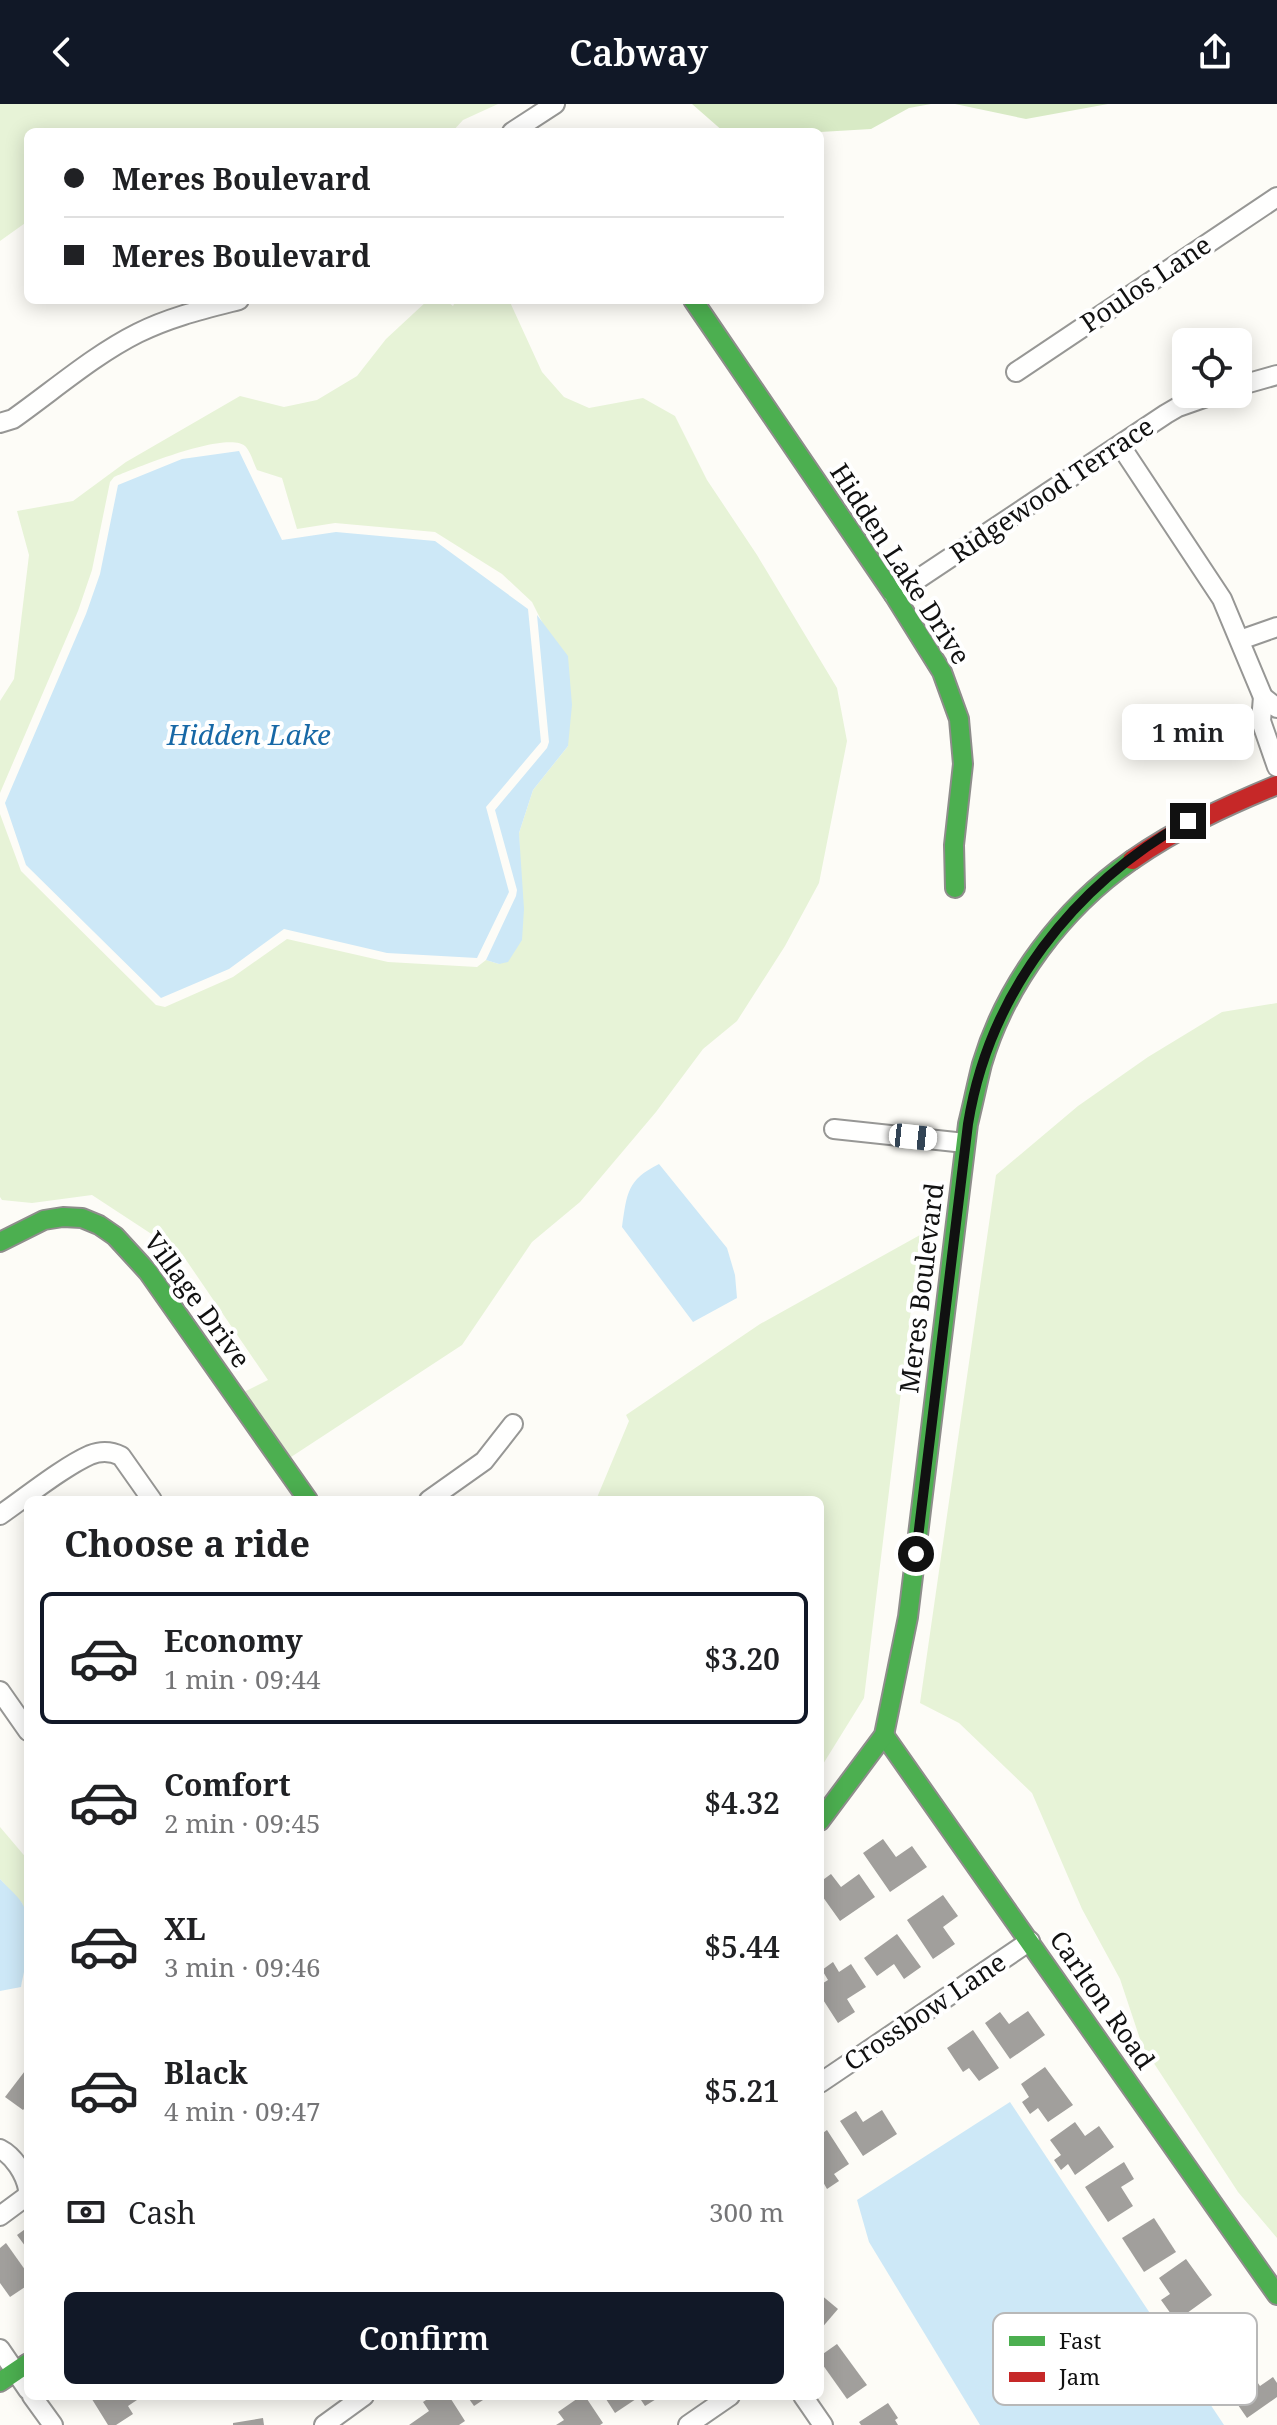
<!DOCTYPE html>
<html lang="en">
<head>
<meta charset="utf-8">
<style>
  :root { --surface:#fff; --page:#f6f6f6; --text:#202124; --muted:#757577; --line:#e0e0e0; --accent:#111827 }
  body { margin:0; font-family:"Noto Serif",serif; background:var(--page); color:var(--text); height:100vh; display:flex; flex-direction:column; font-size:30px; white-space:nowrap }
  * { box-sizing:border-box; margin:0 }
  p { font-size:26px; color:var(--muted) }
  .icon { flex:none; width:44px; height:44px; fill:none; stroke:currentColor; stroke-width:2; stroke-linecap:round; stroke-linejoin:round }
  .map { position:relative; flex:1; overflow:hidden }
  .panel { position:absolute; left:24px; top:1392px; width:800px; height:904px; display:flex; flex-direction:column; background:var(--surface); border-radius:12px; box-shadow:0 4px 20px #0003 }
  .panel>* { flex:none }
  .top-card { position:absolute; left:24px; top:24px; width:800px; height:176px; border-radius:12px; box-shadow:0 4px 20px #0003; display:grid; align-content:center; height:176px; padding:0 40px; background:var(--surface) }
  .controls { position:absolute; left:1172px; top:224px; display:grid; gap:16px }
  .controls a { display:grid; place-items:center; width:80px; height:80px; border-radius:12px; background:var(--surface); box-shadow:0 4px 20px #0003; font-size:40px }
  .end { position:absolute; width:36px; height:36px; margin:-18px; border:10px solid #111; background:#fff; box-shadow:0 0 0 4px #fff }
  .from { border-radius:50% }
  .bubble { position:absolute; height:56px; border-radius:12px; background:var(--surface); box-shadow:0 4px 20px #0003; font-size:26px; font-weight:600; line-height:56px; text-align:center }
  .car { position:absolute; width:24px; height:48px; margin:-24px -12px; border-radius:10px; box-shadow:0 0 6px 2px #0007; background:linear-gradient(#fff 24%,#345 0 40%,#fff 0 76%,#345 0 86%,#fff 0) }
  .top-card b { display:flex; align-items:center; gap:28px; height:76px; font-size:30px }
  .top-card b+b { border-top:2px solid var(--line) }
  .top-card i { width:20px; height:20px; background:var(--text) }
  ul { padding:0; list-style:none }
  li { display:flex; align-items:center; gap:24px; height:132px; margin:0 16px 12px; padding:0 24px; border:4px solid transparent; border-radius:12px }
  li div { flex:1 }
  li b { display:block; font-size:30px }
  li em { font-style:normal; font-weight:600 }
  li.selected { border-color:var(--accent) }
  li>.icon { width:72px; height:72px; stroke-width:1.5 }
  h2 { padding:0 40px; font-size:36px; line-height:96px }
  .pay { display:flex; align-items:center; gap:20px; height:88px; padding:0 40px; font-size:30px }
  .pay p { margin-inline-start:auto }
  .action { display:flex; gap:16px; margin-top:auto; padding:16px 40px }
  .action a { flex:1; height:92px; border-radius:12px; background:var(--accent); color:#fff; font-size:32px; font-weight:600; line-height:92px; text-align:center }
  header { display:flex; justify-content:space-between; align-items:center; height:104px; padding:0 40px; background:var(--accent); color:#fff; font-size:36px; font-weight:600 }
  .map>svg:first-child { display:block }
  .green { fill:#e7f3d7 }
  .forest { fill:#d8eac5 }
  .water { fill:#cde8f7 }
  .building { fill:#a19f9c }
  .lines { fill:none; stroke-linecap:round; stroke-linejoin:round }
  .street-casing { stroke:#979795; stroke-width:22 }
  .fast-casing { stroke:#8e8d8b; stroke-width:22 }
  .jam-casing { stroke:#8e8d8b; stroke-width:22 }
  .street { stroke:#fffffe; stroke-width:18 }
  .fast { stroke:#4caf50; stroke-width:18 }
  .jam { stroke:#c62828; stroke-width:18 }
  .route { stroke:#111; stroke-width:10 }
  .labels { text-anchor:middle; stroke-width:8; stroke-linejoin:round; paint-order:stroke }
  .street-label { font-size:26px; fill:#111; stroke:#fff }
  .water-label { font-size:28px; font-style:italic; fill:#1768a6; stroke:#fff }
  .key { fill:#fff; stroke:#b8b8b8; stroke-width:2 }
  .key-label { font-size:22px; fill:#111 }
</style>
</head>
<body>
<header><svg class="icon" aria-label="back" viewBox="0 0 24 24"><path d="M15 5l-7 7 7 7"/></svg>Cabway<svg class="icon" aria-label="share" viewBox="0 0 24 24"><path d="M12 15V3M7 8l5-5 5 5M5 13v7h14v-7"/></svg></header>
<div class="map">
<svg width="1277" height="2321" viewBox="0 0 1277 2321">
  <rect width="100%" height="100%" fill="#fdfcf7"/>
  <g class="green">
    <polygon points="0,0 498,0 463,16 452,28 28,28 28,117 0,137"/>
    <path d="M428,196H445L453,202L456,196H509L542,268L564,293L589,304L643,294L675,312L707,376L757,451L837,584L847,637L819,779L785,842L737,917L703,945L656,1008L580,1098L532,1138L462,1241L291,1353L244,1288L268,1276L182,1150L92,1091L32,1099L2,1096L0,1093V710L21,767L156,901L165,903L233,873L287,835L388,858L477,863L486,856L499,860L522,835L519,729L533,686L568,642L542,518L532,498L502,470L435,428L335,419L297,425L282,374L257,366C254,360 251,349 246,343C229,325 136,364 114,373L110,378L92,466L78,507L0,689V597L14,575L29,451L17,407L73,397L126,358L240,292L284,303L317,296L357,272L386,235Z"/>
    <polygon points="1277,899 1277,2134 1238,2088 1142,1941 1120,1875 1082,1805 1032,1689 959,1619 920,1599 996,1071 1078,1002 1148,953 1222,908"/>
    <polygon points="920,1131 864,1594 820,1665 820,1396 596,1396 629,1317 626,1311 760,1220"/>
    <polygon points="0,1723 28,1756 28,1817 22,1799 0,1775"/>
  </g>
  <g class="forest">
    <polygon points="692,0 931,0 909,4 871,25 820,28 724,28"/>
    <polygon points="955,0 1108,0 1026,15"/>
  </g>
  <g class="water">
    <polygon points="239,347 282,436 336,428 435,437 528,505 541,638 486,703 509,788 477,854 387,849 284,825 229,865 161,894 26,761 5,699 86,510 100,470 118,381 182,355"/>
    <polygon points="537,511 568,552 572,601 568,642 533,686 519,729 524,805 522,836 508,858 499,860 486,856 516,792 517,786 495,706 547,644 549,638"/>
    <path d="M659,1060L727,1144L735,1171L737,1194L693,1218L622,1123C627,1089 627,1076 659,1060Z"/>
    <path d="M0,1775C7,1783 17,1791 22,1799C36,1824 26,1857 21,1883L0,1887Z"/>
    <polygon points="1010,1998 1224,2321 980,2321 869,2138 857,2096"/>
  </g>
  <g class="building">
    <polygon points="883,1735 896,1753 912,1742 927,1763 890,1788 863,1749"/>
    <polygon points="831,1770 841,1783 859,1770 875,1793 840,1817 820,1789 820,1778"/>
    <polygon points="943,1791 958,1812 943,1823 955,1840 933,1855 907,1816"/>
    <polygon points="897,1830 921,1863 904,1875 894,1860 877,1872 864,1854"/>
    <polygon points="833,1858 839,1868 851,1860 866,1883 847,1895 855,1908 838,1919 820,1891 820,1881 828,1876 822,1866"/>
    <polygon points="1028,1907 1045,1931 1010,1955 985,1919 1000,1908 1009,1920"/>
    <polygon points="973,1926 999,1964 979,1977 969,1964 963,1968 947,1944"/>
    <polygon points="28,1963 28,2001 23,2006 5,1993"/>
    <polygon points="1045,1963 1073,2001 1048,2018 1038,2004 1030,2010 1022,1998 1029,1993 1021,1980"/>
    <polygon points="882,2006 897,2030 863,2052 840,2017 856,2007 863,2018"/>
    <polygon points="1075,2018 1085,2032 1099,2022 1114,2043 1075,2071 1068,2060 1061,2066 1054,2056 1061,2051 1050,2036"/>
    <polygon points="827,2026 849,2060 834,2070 839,2077 827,2085 823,2078 820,2080 820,2031"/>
    <polygon points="1124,2058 1134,2075 1121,2083 1133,2102 1108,2118 1085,2083"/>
    <polygon points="1154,2114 1176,2148 1144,2168 1122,2134"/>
    <polygon points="28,2123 28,2146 17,2131"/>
    <polygon points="6,2139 28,2170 28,2181 10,2193 0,2179 0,2144"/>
    <polygon points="1186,2155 1212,2191 1176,2217 1161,2196 1170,2190 1159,2174"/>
    <polygon points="820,2190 838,2205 820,2226"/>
    <polygon points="837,2240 867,2281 847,2295 820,2257 820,2252"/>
    <polygon points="1246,2262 1260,2282 1273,2273 1277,2279 1277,2293 1247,2314 1222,2278"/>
    <polygon points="90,2292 135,2292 137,2296 128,2302 133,2310 116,2321 108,2321"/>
    <polygon points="432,2292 449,2292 465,2317 459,2321 409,2321 429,2307 423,2298"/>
    <polygon points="467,2292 489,2292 474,2302"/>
    <polygon points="581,2292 585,2292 603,2319 600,2321 556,2321 564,2316 558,2308"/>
    <polygon points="604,2292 661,2292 645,2302 639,2293 615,2309"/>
    <polygon points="888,2299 898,2314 895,2316 898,2321 861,2321 859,2318"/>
    <polygon points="263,2314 264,2321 233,2321 233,2319"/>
  </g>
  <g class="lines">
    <defs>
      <g id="street">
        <polyline points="512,28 555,0"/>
        <polyline points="1016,268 1277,93"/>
        <polyline points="1238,282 1277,271"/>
        <path d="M0,319L13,315C54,286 94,251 138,229C170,213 204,205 239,196"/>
        <polyline points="1120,341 1222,495 1263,593"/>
        <polyline points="894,491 1166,310 1178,303 1215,290"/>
        <polyline points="1240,536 1277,523"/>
        <polyline points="1277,604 1263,593 1261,617 1277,663"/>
        <polyline points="834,1025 965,1039"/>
        <polyline points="429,1396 484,1357 513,1320"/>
        <path d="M0,1411C26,1393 63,1363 90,1351C100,1347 111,1347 121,1352L152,1396"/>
        <polyline points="0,1587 28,1627"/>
        <polyline points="820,1979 1030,1837"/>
        <path d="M0,2045C14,2052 25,2070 28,2085"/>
        <polyline points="0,2112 27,2092 28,2086"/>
        <polyline points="0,2245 28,2286"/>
        <polyline points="32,2292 53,2321"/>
        <polyline points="803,2292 823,2321"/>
        <polyline points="324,2321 364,2292"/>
        <polyline points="688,2321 730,2292"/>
      </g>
      <g id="fast">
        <polyline points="693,196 894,491 942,568 959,615 963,660 954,741 955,784"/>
        <polyline points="0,1138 44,1116 63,1113 82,1114 99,1121 115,1132 148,1168 308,1396"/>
        <polyline points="884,1631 1277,2191"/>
        <path d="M820,1717L884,1631L908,1513L968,1020C973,1000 977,980 982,960C1006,879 1063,804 1132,756"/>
        <polyline points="0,2278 28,2259"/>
      </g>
      <path id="jam" d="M1132,756C1178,724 1226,702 1277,681"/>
    </defs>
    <use href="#street" class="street-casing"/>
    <use href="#fast" class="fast-casing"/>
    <use href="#jam" class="jam-casing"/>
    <use href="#street" class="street"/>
    <use href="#fast" class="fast"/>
    <use href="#jam" class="jam"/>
  </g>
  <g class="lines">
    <path class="route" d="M916,1450L968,1020C989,889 1073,781 1188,717"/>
  </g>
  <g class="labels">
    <g class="street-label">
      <text transform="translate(1146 180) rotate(-34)" y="9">Poulos Lane</text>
      <text transform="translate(1052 386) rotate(-34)" y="9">Ridgewood Terrace</text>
      <text transform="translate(900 460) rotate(57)" y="9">Hidden Lake Drive</text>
      <text transform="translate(922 1184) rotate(-83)" y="9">Meres Boulevard</text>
      <text transform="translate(197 1196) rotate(54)" y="9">Village Drive</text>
      <text transform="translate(1102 1896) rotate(55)" y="9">Carlton Road</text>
      <text transform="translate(925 1908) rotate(-34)" y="9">Crossbow Lane</text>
    </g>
    <g class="water-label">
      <text x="249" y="641">Hidden Lake</text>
    </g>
  </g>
  <rect x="993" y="2209" width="264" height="92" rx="12" class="key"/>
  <rect x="1009" y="2232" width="36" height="10" fill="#4caf50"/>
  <rect x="1009" y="2268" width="36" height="10" fill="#c62828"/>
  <g class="key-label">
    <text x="1059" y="2245">Fast</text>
    <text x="1059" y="2281">Jam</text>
  </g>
</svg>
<div class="controls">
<a><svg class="icon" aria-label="locate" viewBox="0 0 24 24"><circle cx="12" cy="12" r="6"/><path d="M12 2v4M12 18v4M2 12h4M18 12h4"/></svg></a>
</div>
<i class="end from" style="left:916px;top:1450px"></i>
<i class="end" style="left:1188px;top:717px"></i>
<div class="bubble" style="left:1122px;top:600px;width:132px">1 min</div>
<i class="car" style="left:913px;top:1033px;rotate:96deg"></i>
<div class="top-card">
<b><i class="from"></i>Meres Boulevard</b>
<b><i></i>Meres Boulevard</b>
</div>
<section class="panel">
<h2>Choose a ride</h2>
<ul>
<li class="selected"><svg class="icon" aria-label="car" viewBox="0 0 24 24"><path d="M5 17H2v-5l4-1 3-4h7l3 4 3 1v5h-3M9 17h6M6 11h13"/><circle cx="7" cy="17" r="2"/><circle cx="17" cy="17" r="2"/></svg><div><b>Economy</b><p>1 min · 09:44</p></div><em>$3.20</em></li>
<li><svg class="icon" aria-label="car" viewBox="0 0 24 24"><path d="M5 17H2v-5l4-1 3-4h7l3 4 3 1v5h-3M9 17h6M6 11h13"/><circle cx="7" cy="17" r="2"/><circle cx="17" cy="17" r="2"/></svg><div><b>Comfort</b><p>2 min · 09:45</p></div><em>$4.32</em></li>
<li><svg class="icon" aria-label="car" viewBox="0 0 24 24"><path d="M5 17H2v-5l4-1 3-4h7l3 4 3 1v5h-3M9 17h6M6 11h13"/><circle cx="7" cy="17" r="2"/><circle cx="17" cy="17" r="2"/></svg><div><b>XL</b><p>3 min · 09:46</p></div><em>$5.44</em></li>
<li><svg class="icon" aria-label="car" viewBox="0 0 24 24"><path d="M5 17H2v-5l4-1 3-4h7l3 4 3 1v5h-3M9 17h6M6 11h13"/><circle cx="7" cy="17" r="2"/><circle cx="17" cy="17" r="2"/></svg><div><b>Black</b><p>4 min · 09:47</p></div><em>$5.21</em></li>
</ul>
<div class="pay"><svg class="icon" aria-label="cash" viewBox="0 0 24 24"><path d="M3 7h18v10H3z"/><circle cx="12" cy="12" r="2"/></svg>Cash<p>300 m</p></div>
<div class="action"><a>Confirm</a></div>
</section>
</div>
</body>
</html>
